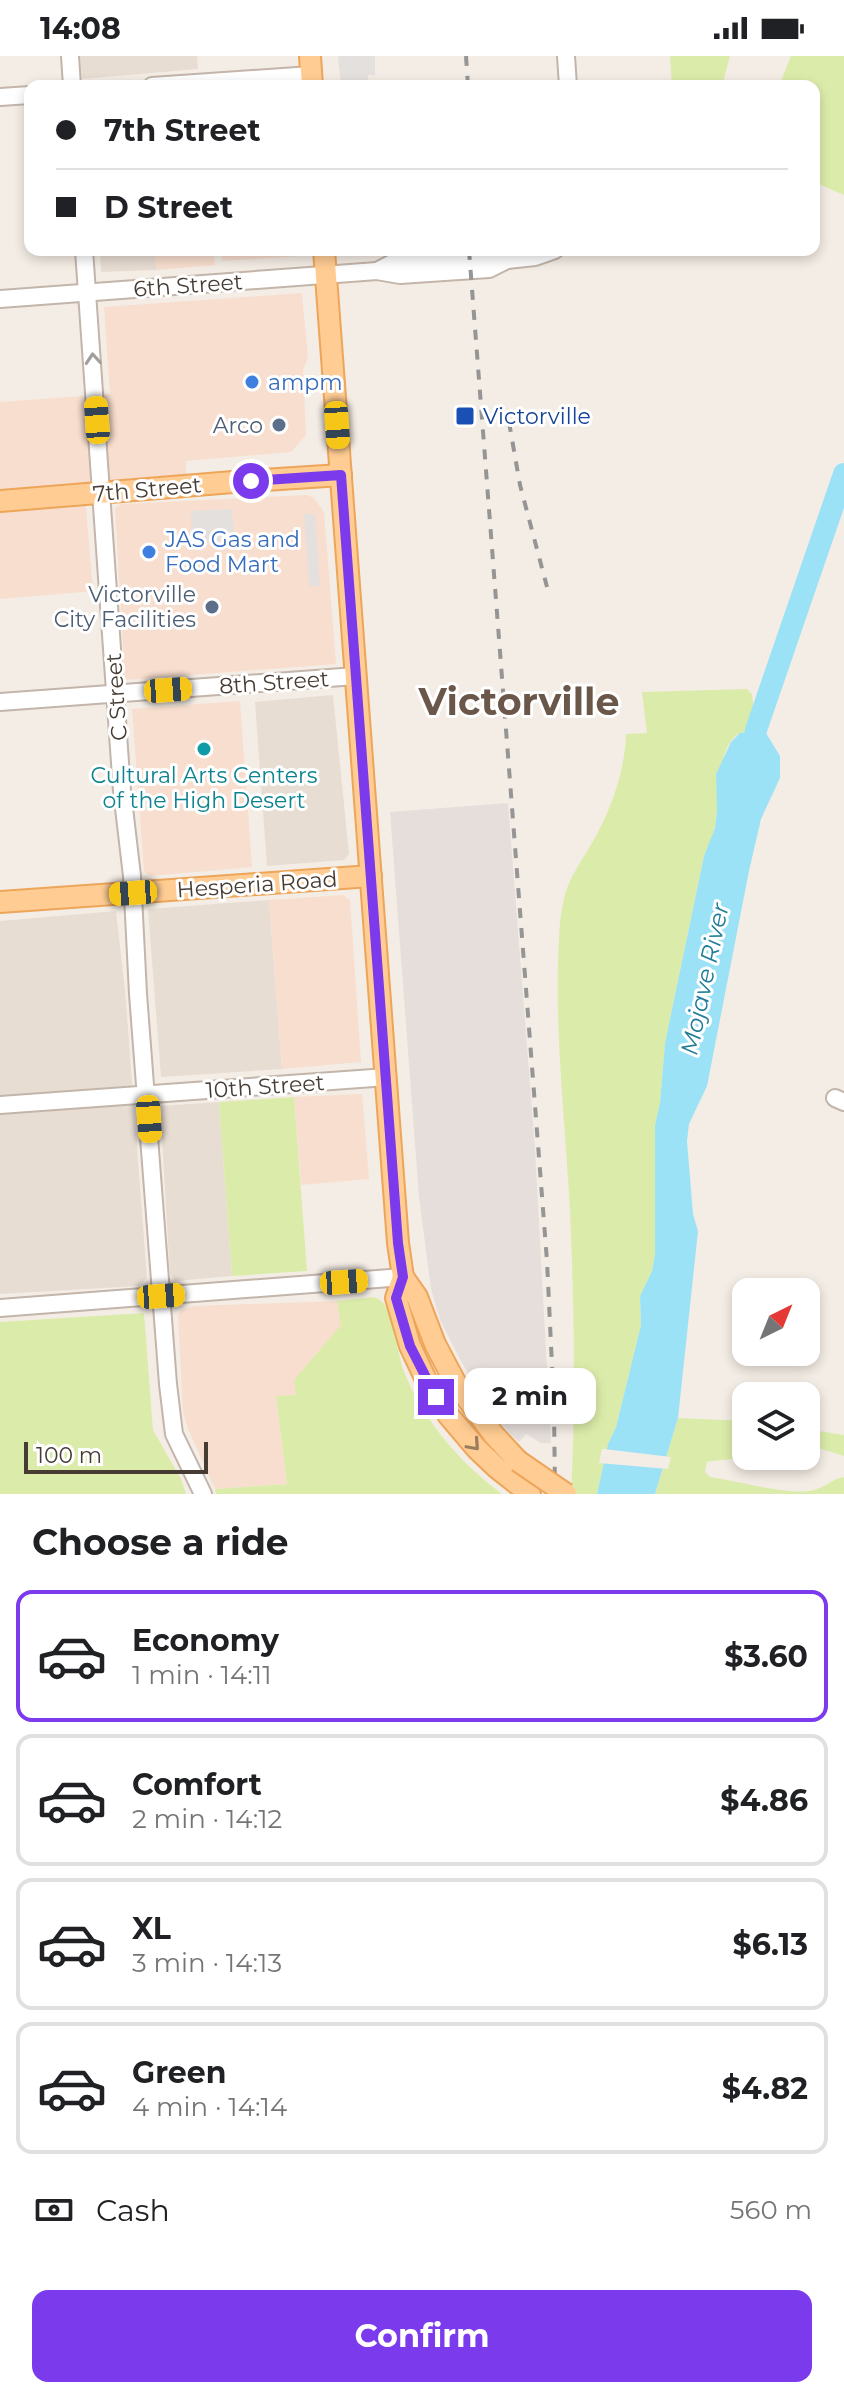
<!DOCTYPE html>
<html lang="en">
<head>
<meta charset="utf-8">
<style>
  :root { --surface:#fff; --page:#f6f6f6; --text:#202124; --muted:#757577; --line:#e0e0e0; --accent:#7c3aed }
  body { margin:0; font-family:Montserrat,sans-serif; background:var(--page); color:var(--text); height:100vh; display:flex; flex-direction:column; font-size:30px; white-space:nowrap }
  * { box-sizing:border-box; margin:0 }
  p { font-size:26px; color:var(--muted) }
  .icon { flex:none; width:44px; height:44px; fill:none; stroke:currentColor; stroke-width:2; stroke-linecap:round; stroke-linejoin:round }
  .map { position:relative; height:1438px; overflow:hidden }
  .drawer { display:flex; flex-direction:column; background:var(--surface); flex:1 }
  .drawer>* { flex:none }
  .guide { position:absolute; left:24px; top:24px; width:796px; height:176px; border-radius:16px; box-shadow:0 4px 12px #0003; display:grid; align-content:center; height:176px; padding:0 32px; background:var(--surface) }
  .needle { width:52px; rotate:43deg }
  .controls { position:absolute; left:732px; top:1222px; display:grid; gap:16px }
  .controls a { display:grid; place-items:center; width:88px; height:88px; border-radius:16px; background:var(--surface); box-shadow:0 4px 12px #0003; font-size:40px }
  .scale { position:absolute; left:24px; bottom:20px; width:184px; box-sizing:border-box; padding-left:8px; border:4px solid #473c34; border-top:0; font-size:22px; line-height:28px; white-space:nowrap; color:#473c34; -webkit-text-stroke:6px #fff; paint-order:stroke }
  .end { position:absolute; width:36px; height:36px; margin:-18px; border:10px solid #7c3aed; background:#fff; box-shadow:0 0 0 4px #fff }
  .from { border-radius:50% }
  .bubble { position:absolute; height:56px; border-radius:16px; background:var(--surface); box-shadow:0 4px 12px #0003; font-size:26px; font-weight:700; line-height:56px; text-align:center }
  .car { position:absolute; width:24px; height:48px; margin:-24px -12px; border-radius:10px; box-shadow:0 0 6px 2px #0007; background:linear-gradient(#f5c518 24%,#345 0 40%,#f5c518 0 76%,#345 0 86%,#f5c518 0) }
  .guide b { display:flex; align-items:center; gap:28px; height:76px; font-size:30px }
  .guide b+b { border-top:2px solid var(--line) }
  .guide i { width:20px; height:20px; background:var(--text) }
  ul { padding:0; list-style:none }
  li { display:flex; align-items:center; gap:24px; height:132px; margin:0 16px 12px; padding:0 16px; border:4px solid var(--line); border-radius:16px }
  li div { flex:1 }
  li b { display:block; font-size:30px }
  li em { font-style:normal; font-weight:700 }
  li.on { border-color:var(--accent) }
  li>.icon { width:72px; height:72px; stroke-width:1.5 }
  h2 { padding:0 32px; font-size:36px; line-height:96px }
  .pay { display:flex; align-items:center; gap:20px; height:88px; padding:0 32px; font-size:30px }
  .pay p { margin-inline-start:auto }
  .cta { display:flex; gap:16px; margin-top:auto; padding:16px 32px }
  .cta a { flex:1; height:92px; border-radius:16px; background:var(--accent); color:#fff; font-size:32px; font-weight:700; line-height:92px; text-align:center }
  .status { display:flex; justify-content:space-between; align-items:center; height:56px; padding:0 40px; background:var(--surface); direction:ltr }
  .status svg { height:22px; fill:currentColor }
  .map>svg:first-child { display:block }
  .residential { fill:#e8ddd3 }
  .commercial { fill:#f8dece }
  .industrial { fill:#e6deda }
  .green { fill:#dbecaa }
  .parking { fill:#e4e0de }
  .water { fill:#9ce2f6 }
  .pier { fill:#f4ede5 }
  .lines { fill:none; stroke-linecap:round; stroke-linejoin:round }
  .river { stroke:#9ce2f6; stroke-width:22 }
  .minor-casing { stroke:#c3b5aa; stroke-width:20 }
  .major-casing { stroke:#eda55a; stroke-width:24 }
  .minor { stroke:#fff; stroke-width:16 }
  .major { stroke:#ffcc93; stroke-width:20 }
  .rail { stroke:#959595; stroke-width:4; stroke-dasharray:10 10; stroke-linecap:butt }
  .major-bridge-casing { stroke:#eda55a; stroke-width:24; stroke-linecap:butt }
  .major-bridge { stroke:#ffcc93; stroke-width:20 }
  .oneway { stroke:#a39e9a }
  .oneway2 { stroke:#9a7d5f }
  .route { stroke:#7c3aed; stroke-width:10 }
  .shop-dot { fill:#3f7fe0; stroke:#fff; stroke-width:3 }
  .transit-dot { fill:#1a4fb4; stroke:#fff; stroke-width:3 }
  .service-dot { fill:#5c6f8a; stroke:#fff; stroke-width:3 }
  .culture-dot { fill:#0f9aa8; stroke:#fff; stroke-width:3 }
  .labels { text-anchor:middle; stroke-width:6; stroke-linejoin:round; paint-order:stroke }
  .street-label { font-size:22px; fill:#473c34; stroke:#fff }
  .shop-label { font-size:22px; fill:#366cbe; stroke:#fff; text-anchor:start }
  .transit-label { font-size:22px; fill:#164399; stroke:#fff; text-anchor:start }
  .service-label { font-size:22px; fill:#4e5e75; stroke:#fff; text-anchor:end }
  .culture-label { font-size:22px; fill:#0d838f; stroke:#fff }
  .water-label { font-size:24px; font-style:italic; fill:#217d99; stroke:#fff }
  .town-label { font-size:38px; font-weight:bold; fill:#6a574a; stroke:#fff }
</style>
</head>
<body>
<div class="status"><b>14:08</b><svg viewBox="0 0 49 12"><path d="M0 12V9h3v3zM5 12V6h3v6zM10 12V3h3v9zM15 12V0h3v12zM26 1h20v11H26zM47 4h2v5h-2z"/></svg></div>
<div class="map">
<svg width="844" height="1438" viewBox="0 0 844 1438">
  <rect width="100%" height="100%" fill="#f4ede5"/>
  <g class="residential">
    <polygon points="80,0 197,0 198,13 82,23"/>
    <polygon points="100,194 154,194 157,214 101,216"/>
    <polygon points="333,639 349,798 344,804 267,810 255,646"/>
    <polygon points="269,844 282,1013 161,1021 148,853"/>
    <polygon points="116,855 125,934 147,1221 139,1230 0,1238 0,865"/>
    <polygon points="219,1046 232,1220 175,1225 170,1218 160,1050"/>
  </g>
  <g class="commercial">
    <polygon points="154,194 213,194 215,209 157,214"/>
    <polygon points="221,194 302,194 302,200 222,205"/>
    <polygon points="302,237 308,302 303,314 306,379 291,396 186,405 186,418 84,427 93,535 0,543 0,346 110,338 104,251"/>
    <polygon points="307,439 314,442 324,456 336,608 125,624 115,452 122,448"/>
    <polygon points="240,645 252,811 150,820 144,815 132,653"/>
    <polygon points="343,839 350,844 361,1006 282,1013 269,844"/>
    <polygon points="362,1038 369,1123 301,1129 294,1041"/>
    <polygon points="337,1245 342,1269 295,1323 296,1339 276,1341 287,1428 215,1433 188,1373 183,1356 178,1259 181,1254 193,1250"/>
  </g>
  <polygon class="industrial" points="508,747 535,1093 551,1387 541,1387 526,1378 519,1386 508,1376 486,1347 461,1305 440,1264 431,1233 419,1141 390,756"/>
  <g class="green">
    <polygon points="670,0 730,0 722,30 672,30"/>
    <polygon points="791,0 844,0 844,139 814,126 814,30 779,30"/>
    <path d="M747,633L752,638L756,674C749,675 742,675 737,679C715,695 720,746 715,770C713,781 708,791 704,800L665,987L660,1047L655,1069V1198L652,1215L640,1240L641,1269L616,1371L608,1388L597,1438H571C576,1344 574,1248 570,1154C565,1063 554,973 559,882C560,863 562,840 571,823C580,805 592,789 601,770C615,742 625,710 626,678L647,677L642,636Z"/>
    <polygon points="294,1041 307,1215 232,1220 219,1046"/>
    <path d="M374,1241C378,1243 381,1244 384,1248C392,1257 398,1298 403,1313C422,1363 459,1406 502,1438H216L215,1433L287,1428L276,1340L296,1339L294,1324L341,1269L337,1245Z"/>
    <polygon points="144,1257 153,1374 181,1423 186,1438 0,1438 0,1266"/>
    <path d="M678,1362L746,1365V1399C734,1405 720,1403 707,1406L705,1416L710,1421C738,1425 783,1438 810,1435C826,1432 831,1423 844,1421V1438H655Z"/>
    <polygon points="806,1373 844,1379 844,1400 806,1388"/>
  </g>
  <g class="parking">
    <polygon points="338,0 375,0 375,19 368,19 368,30 341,30"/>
    <polygon points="232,453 234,484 192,486 191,455"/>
    <polygon points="304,458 315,458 320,530 309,530"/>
  </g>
  <polygon class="water" points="756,674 766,677 780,700 780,722 761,763 749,815 707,1030 689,1068 687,1085 693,1158 698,1175 678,1362 655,1438 597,1438 608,1388 616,1371 641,1269 640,1240 652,1215 655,1198 655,1069 660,1047 665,987 704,800 715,772 717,755 716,718 731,686 740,677"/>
  <polygon class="pier" points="602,1393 604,1393 671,1401 668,1413 599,1407"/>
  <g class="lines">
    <polyline class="river" points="751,704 756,674 844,418"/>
    <defs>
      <g id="minor">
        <polyline points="70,0 72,30"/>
        <polyline points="566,0 568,30"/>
        <polyline points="152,30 311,19"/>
        <polyline points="0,41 30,39"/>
        <polyline points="84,194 122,735 132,820 138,938 168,1328 174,1378 203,1438"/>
        <polyline points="377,215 394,206 488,200 507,204 535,201 555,194"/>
        <polyline points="0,243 377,215 400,219 489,213 507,204"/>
        <polyline points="0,646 356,620"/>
        <polyline points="835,1042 844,1046"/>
        <polyline points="0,1049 387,1021"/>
        <polyline points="0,1252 403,1221"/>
      </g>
      <g id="major">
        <polyline points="310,0 312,30"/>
        <polyline points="324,194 398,1187 403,1221 396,1242 410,1290 427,1326 449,1360 477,1393 497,1412 530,1438"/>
        <polyline points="0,445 233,426 341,419"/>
        <polyline points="0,846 371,820"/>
        <polyline points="403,1221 417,1241 435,1288 455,1326 494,1379 518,1405"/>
      </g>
    </defs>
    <use href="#minor" class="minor-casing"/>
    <use href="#major" class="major-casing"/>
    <use href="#minor" class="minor"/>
    <use href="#major" class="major"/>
    <g class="rail">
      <polyline points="466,0 468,30"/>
      <polyline points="469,194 547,1205 554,1351 555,1438"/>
      <polyline points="509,366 520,429 547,531"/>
    </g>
    <defs>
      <polyline id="major-bridge" points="518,1405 566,1438"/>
    </defs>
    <use href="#major-bridge" class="major-bridge-casing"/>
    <use href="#major-bridge" class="major-bridge"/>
  </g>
  <defs><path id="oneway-chevron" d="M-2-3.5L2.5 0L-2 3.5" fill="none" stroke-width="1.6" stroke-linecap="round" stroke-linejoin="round" transform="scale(2)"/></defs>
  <use class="oneway" href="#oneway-chevron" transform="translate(93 303) rotate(-94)"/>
  <use class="oneway2" href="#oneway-chevron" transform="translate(474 1389) rotate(48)"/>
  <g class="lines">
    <polyline class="route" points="251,425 341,419 398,1187 403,1221 396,1242 410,1290 436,1341"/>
  </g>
  <g class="shop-dot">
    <circle cx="252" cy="326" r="8"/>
    <circle cx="149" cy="496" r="8"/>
  </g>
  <rect class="transit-dot" x="455" y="350" width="20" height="20" rx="4"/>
  <g class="service-dot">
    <circle cx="279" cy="369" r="8"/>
    <circle cx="212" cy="551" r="8"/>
  </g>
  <circle class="culture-dot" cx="204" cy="693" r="8"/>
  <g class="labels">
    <g class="street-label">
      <text transform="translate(188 229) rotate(-4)" y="8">6th Street</text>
      <text transform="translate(147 433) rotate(-5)" y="8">7th Street</text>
      <text transform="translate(274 626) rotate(-4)" y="8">8th Street</text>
      <text transform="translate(116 641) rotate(-94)" y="8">C Street</text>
      <text transform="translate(257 828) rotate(-4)" y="8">Hesperia Road</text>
      <text transform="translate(265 1030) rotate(-4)" y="8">10th Street</text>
    </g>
    <g class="shop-label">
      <text x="268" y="334">ampm</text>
      <text x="165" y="491">JAS Gas and<tspan x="165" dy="25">Food Mart</tspan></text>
    </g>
    <g class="transit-label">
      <text x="483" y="368">Victorville</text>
    </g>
    <g class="service-label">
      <text x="263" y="377">Arco</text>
      <text x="196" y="546">Victorville<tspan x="196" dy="25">City Facilities</tspan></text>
    </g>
    <g class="culture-label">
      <text x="204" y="727">Cultural Arts Centers<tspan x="204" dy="25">of the High Desert</tspan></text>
    </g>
    <g class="water-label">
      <text transform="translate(705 923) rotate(-78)" y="8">Mojave River</text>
    </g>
    <g class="town-label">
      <text x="519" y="659">Victorville</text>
    </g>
  </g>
</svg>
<div class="controls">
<a><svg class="needle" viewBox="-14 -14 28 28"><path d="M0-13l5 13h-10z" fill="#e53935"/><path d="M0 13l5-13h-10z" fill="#757577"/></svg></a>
<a><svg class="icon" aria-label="layers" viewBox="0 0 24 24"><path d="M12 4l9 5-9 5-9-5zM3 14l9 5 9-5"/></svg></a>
</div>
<div class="scale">100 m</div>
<i class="end from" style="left:251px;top:425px"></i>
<i class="end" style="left:436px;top:1341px"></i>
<div class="bubble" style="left:464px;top:1312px;width:132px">2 min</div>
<i class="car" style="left:97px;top:364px;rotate:356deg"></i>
<i class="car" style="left:337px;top:369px;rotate:176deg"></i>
<i class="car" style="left:168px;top:634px;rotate:86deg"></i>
<i class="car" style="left:133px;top:837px;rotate:266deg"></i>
<i class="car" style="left:149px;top:1063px;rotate:176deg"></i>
<i class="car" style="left:344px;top:1226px;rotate:86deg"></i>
<i class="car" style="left:161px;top:1240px;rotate:86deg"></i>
<div class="guide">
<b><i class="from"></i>7th Street</b>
<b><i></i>D Street</b>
</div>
</div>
<section class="drawer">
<h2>Choose a ride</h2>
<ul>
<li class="on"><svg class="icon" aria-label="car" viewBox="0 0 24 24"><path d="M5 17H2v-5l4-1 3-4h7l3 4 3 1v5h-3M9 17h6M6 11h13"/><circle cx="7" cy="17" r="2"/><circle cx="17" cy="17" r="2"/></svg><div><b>Economy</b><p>1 min · 14:11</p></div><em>$3.60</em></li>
<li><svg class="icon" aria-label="car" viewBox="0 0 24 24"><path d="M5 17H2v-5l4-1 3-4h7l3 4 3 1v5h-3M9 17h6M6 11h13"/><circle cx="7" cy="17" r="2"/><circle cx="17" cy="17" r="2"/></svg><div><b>Comfort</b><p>2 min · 14:12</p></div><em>$4.86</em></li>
<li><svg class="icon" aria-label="car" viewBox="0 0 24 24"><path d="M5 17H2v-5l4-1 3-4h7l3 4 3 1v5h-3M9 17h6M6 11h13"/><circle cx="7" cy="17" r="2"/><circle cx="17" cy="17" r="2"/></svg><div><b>XL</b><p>3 min · 14:13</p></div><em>$6.13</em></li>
<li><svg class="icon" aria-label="car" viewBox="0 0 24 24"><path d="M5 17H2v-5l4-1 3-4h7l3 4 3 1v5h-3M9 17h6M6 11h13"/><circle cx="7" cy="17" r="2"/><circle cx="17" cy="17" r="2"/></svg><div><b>Green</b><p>4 min · 14:14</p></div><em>$4.82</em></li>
</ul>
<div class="pay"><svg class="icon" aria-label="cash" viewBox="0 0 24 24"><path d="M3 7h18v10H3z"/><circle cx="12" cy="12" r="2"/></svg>Cash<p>560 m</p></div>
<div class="cta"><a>Confirm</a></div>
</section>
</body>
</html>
